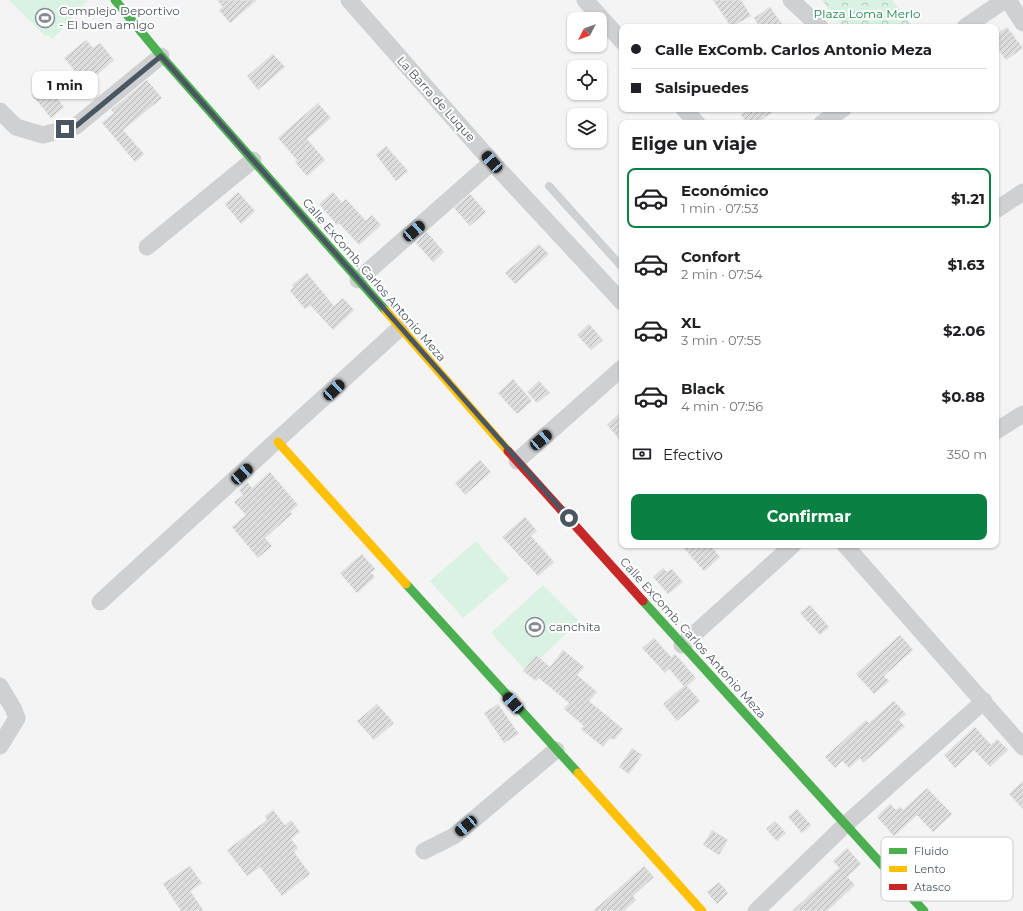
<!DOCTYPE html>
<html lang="es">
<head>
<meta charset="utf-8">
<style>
  :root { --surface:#fff; --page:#f2f2f2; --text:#202124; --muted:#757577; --line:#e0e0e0; --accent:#0b8043 }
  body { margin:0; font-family:Montserrat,sans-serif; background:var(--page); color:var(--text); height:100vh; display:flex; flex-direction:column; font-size:15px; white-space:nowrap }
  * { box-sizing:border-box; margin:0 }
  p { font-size:13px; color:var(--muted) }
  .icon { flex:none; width:22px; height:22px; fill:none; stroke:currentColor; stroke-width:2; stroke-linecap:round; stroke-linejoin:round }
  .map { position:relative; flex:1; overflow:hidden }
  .side { position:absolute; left:619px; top:120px; width:380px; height:428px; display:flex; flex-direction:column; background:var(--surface); border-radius:8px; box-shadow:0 1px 3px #0004 }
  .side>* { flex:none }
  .hud { position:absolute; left:619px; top:24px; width:380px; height:88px; border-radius:8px; box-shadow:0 1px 3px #0004; display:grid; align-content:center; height:88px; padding:0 12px; background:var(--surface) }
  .needle { width:26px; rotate:228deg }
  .fabs { position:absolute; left:567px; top:12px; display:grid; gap:8px }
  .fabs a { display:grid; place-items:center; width:40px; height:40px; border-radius:8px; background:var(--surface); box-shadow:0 1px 3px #0004; font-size:20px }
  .end { position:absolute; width:18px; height:18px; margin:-9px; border:5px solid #4a5661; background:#fff; box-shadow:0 0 0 2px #fff }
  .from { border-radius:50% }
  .bubble { position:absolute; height:28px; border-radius:8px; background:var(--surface); box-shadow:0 1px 3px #0004; font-size:13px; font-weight:700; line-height:28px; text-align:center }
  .car { position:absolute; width:12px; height:24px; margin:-12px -6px; border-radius:5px; box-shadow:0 0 3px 1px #0007; background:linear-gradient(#222 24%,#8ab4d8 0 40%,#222 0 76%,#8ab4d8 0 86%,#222 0) }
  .hud b { display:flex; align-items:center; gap:14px; height:38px; font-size:15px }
  .hud b+b { border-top:1px solid var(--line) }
  .hud i { width:10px; height:10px; background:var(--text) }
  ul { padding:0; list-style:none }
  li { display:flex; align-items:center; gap:12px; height:60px; margin:0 8px 6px; padding:0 4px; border:2px solid transparent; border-radius:8px }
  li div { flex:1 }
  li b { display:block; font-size:15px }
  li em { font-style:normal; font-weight:700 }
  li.on { border-color:var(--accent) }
  li>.icon { width:36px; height:36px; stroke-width:1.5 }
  h2 { padding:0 12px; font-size:18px; line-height:48px }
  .pay { display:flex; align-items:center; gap:10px; height:44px; padding:0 12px; font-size:15px }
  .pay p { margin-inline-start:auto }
  .action { display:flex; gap:8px; margin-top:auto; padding:8px 12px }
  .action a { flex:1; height:46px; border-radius:8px; background:var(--accent); color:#fff; font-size:16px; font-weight:700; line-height:46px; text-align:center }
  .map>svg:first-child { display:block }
  .forest { fill:url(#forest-crowns) }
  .garden { fill:#d9f2e3 }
  .building { fill:url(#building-hatch); stroke:#e5e6e7 }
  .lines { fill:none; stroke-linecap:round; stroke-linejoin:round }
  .lane { stroke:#ced0d2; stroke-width:8 }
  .street { stroke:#ced0d2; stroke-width:17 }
  .fast { stroke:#4caf50; stroke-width:9 }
  .slow { stroke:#ffc107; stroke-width:9 }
  .jam { stroke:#c62828; stroke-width:9 }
  .route { stroke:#4a5661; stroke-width:5 }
  .labels { text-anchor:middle; stroke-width:4; stroke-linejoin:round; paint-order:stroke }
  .poi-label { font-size:12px; fill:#4a5661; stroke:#fff; text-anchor:start }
  .park-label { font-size:12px; fill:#17864f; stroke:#fff }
  .street-label { font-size:12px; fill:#4a5661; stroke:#fff }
  .key { fill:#fff; stroke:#c9ccd0; stroke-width:1 }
  .key-label { font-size:11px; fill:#4a5661 }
</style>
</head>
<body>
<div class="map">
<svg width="1023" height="911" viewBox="0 0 1023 911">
  <defs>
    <pattern id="forest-crowns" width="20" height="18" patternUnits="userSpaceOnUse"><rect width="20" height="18" fill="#d9f2e3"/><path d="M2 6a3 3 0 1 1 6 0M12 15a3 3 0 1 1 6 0" fill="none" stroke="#b2c7bb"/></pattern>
    <pattern id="building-hatch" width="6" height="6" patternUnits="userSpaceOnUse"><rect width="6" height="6" fill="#ddddde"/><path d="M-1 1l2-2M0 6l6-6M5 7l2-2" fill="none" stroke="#b5b6b7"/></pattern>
  </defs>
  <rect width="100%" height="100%" fill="#f4f4f4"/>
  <polygon class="forest" points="822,0 892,0 913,27 843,27"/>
  <g class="garden">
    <polygon points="9,0 88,0 53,39 48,35 46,37"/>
    <polygon points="476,541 509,579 463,618 430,581"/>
    <polygon points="543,585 579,621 527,672 491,633"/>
  </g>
  <g class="building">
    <polygon points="217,0 257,0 230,23 219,10 223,7"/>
    <polygon points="713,0 741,0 751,16 731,27"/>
    <polygon points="770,7 784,27 760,27 754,18"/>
    <polygon points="1007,27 1023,48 1006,60 996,46 996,35"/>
    <polygon points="86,40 93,48 100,43 114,60 86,84 64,58"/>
    <polygon points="273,54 285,67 258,90 247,76"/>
    <polygon points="147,80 162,98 123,130 144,154 135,162 102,123 114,113 111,110"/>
    <polygon points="45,84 64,107 51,118 32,95"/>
    <polygon points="318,103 331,118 307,139 325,160 307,176 295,162 297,160 278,138"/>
    <polygon points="750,109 777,109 757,123 747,123 741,115"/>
    <polygon points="386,146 408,171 396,181 376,155"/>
    <polygon points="238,192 255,211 241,224 225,204"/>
    <polygon points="333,192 342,203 346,199 366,221 372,215 381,225 359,245 339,223 337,225 319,204"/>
    <polygon points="470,194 486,212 470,226 454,208"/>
    <polygon points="427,232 444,252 433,262 416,243"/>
    <polygon points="539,244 549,254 515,284 505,273"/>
    <polygon points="307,273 334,306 343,298 354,310 333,330 310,305 305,309 290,291 294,287 292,285"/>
    <polygon points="589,324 603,340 591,350 577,335"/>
    <polygon points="513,379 532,401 517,414 498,393"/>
    <polygon points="539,381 550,393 537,403 527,392"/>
    <polygon points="622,411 622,442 607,425"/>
    <polygon points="480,460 491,472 465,495 455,483"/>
    <polygon points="270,472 298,505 290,512 292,514 265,538 272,546 258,558 232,527 246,515 234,502 243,495 239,490 247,482 252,488"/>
    <polygon points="525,517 537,531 531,536 554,562 538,576 502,537"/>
    <polygon points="681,545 710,545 720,557 704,571"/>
    <polygon points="362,554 375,569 371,573 375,577 357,593 340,573"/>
    <polygon points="663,568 667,572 672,569 683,582 668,594 653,577"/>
    <polygon points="810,605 829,627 820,635 800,613"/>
    <polygon points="900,635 913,650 884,676 889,681 874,694 856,674"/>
    <polygon points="654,638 671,657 675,654 696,678 687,686 700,701 677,721 663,704 684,686 669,669 665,673 642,648"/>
    <polygon points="563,650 584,667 577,675 597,692 589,701 623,729 614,740 610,738 603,747 581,729 584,726 564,709 569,703 539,678 536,681 523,671 536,655 550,667"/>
    <polygon points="894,701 906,714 899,720 905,726 863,763 860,758 849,768 842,761 835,768 825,757 866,720 869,723"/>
    <polygon points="377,704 394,723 374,740 357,721"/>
    <polygon points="498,704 519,734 504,743 484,713"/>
    <polygon points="975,727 991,745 997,739 1008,750 990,767 974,750 955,768 944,755"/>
    <polygon points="632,748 642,755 629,774 619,767"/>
    <polygon points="1023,781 1023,809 1009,794"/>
    <polygon points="927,788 952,814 933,832 917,815 894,836 877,817 890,804 896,810 900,807 903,810"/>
    <polygon points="797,809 811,825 802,833 788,817"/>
    <polygon points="273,810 285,825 291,820 300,832 291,839 298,848 294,852 310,874 282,896 260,867 247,876 227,850 267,820 265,816"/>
    <polygon points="775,821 786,833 777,841 766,829"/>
    <polygon points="712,830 728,840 719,855 703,845"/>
    <polygon points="847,848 861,864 847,877 855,885 827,911 792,911 839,868 833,861"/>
    <polygon points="190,866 202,883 190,891 204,911 181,911 163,884"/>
    <polygon points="644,866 654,877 633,896 636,900 624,911 593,911"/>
    <polygon points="719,882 728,893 717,904 707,892"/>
  </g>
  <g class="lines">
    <polyline class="lane" points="549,186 622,267"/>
    <g class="street">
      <polyline points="349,0 492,162 622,302"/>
      <polyline points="585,0 622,41"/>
      <polyline points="791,0 820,27"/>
      <polyline points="1008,0 1023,23"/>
      <polyline points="965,27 1005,0"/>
      <polyline points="684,109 697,123"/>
      <polyline points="0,111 16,127 43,135 76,126 161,56"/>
      <polyline points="822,123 843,109"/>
      <polyline points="996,210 1023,192"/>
      <polyline points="147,247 253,160"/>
      <polyline points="358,280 492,162"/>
      <polyline points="996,431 1023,414"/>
      <polyline points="517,461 622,368"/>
      <polyline points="845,545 1023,747"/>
      <polyline points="100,602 401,327"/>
      <polyline points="682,645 793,545"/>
      <polyline points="0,686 13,708 17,718 0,746"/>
      <polyline points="424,851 454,836 556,750"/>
      <polyline points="756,911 846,824 984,701"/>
    </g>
    <g class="fast">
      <polyline points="115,0 161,56 386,311"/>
      <polyline points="406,584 578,773"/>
      <polyline points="643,601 924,911"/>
    </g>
    <g class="slow">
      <polyline points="386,311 508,451"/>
      <polyline points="278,442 406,584"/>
      <polyline points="578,773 702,911"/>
    </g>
    <polyline class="jam" points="508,451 643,601"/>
  </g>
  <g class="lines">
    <polyline class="route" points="65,129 76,126 161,56 569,518"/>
  </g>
  <defs>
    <symbol id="stadium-ring" viewBox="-11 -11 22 22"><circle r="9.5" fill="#fff" stroke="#868d94" stroke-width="1.5"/><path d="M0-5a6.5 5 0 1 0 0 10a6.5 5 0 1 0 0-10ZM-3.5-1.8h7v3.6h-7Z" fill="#868d94"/></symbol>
  </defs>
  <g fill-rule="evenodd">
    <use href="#stadium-ring" x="34" y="7" width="22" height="22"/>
    <use href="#stadium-ring" x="524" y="616" width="22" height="22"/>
  </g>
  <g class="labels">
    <g class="poi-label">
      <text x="59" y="15">Complejo Deportivo<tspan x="59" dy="14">- El buen amigo</tspan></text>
      <text x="549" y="631">canchita</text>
    </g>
    <g class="park-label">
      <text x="867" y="18">Plaza Loma Merlo</text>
    </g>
    <g class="street-label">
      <text transform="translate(436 99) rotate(48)" y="4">La Barra de Luque</text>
      <text transform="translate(374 280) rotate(49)" y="4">Calle ExComb. Carlos Antonio Meza</text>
      <text transform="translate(693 638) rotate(48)" y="4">Calle ExComb. Carlos Antonio Meza</text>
    </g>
  </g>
  <rect x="881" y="837" width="132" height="64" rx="6" class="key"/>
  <rect x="889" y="848" width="18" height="6" fill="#4caf50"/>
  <rect x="889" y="866" width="18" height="6" fill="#ffc107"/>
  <rect x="889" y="884" width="18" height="6" fill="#c62828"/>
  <g class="key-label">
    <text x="914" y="855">Fluido</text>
    <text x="914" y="873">Lento</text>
    <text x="914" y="891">Atasco</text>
  </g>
</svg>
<div class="fabs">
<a><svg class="needle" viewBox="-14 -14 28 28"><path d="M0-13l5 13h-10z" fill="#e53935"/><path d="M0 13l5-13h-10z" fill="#757577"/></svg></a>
<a><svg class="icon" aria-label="locate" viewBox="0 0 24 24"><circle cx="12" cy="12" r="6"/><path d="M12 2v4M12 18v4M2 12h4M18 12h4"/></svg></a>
<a><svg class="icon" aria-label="layers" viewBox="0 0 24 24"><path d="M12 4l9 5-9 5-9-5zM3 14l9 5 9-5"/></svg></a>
</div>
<i class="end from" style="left:569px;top:518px"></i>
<i class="end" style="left:65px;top:129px"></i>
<div class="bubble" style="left:32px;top:71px;width:66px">1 min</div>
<i class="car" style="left:492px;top:162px;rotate:319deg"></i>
<i class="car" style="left:414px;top:231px;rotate:49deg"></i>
<i class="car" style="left:334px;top:390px;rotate:47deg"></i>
<i class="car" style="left:541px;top:440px;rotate:49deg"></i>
<i class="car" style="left:242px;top:474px;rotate:48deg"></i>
<i class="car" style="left:513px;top:703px;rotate:318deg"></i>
<i class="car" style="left:466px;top:826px;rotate:230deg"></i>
<div class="hud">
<b><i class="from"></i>Calle ExComb. Carlos Antonio Meza</b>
<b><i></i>Salsipuedes</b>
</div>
<section class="side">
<h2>Elige un viaje</h2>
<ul>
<li class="on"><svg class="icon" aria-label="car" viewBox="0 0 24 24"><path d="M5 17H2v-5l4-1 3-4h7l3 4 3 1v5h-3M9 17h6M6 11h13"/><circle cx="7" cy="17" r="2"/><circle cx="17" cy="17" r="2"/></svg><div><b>Económico</b><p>1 min · 07:53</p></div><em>$1.21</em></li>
<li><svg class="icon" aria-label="car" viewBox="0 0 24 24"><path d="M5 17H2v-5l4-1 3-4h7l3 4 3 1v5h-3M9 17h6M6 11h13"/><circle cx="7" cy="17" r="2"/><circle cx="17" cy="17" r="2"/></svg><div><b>Confort</b><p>2 min · 07:54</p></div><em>$1.63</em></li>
<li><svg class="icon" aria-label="car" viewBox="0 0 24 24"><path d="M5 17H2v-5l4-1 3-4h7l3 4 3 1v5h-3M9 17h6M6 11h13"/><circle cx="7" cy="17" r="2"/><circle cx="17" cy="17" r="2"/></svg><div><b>XL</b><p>3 min · 07:55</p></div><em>$2.06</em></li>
<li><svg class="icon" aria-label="car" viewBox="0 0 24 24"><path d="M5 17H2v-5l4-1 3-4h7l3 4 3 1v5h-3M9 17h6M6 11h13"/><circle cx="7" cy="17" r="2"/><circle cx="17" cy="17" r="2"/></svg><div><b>Black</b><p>4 min · 07:56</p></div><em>$0.88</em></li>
</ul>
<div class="pay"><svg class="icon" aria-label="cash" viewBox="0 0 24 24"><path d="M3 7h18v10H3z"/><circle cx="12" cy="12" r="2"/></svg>Efectivo<p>350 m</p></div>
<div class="action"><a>Confirmar</a></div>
</section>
</div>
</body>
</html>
